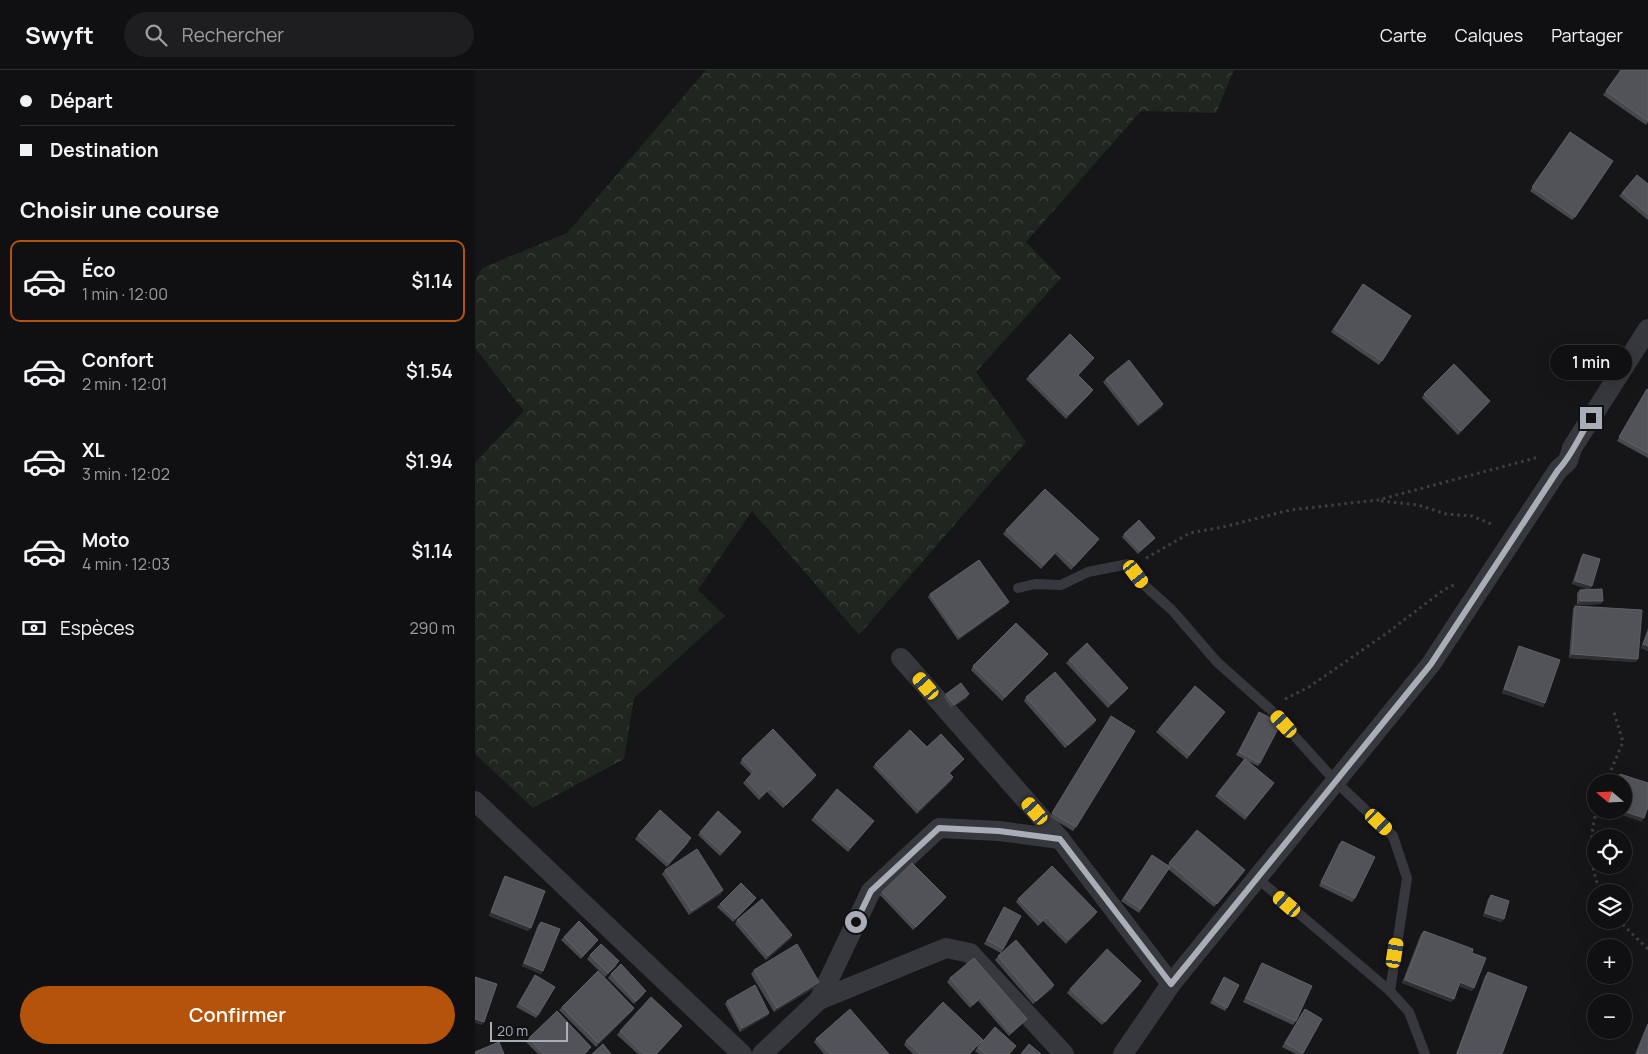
<!DOCTYPE html>
<html lang="fr">
<head>
<meta charset="utf-8">
<style>
  :root { --surface:#101012; --page:#1e1e20; --text:#f1f3f6; --muted:#9c9d9f; --line:#303032; --accent:#b45309 }
  body { margin:0; font-family:Manrope,sans-serif; background:var(--page); color:var(--text); height:100vh; display:flex; flex-direction:column; font-size:19px; white-space:nowrap }
  * { box-sizing:border-box; margin:0 }
  p { font-size:16px; color:var(--muted) }
  .icon { flex:none; width:28px; height:28px; fill:none; stroke:currentColor; stroke-width:2; stroke-linecap:round; stroke-linejoin:round }
  .map { position:relative; flex:1; overflow:hidden }
  .panel { display:flex; flex-direction:column; background:var(--surface); width:475px }
  .panel>* { flex:none }
  .hud { display:grid; align-content:center; height:110px; padding:0 20px; background:var(--surface) }
  .needle { width:32px; rotate:289deg }
  .controls { position:absolute; left:1112px; top:704px; display:grid; gap:10px }
  .controls a { display:grid; place-items:center; width:45px; height:45px; border-radius:50%; background:var(--surface); box-shadow:0 5px 20px #0002,0 0 0 1px var(--line); font-size:25px }
  .scale { position:absolute; left:15px; bottom:12px; width:78px; box-sizing:border-box; padding-left:5px; border:2px solid #a8adb8; border-top:0; font-size:14px; line-height:18px; white-space:nowrap; color:#a8adb8; -webkit-text-stroke:4px #111113; paint-order:stroke }
  .end { position:absolute; width:22px; height:22px; margin:-11px; border:6px solid #a8adb8; background:#111; box-shadow:0 0 0 2px #111 }
  .from { border-radius:50% }
  .bubble { position:absolute; height:35px; border-radius:18px; background:var(--surface); box-shadow:0 5px 20px #0002,0 0 0 1px var(--line); font-size:16px; font-weight:600; line-height:35px; text-align:center }
  .car { position:absolute; width:15px; height:30px; margin:-15px -8px; border-radius:6px; box-shadow:0 0 4px 1px #0007; background:linear-gradient(#f5c518 24%,#345 0 40%,#f5c518 0 76%,#345 0 86%,#f5c518 0) }
  .hud b { display:flex; align-items:center; gap:18px; height:48px; font-size:19px }
  .hud b+b { border-top:1px solid var(--line) }
  .hud i { width:12px; height:12px; background:var(--text) }
  ul { padding:0; list-style:none }
  li { display:flex; align-items:center; gap:15px; height:82px; margin:0 10px 8px; padding:0 10px; border:2px solid transparent; border-radius:10px }
  li div { flex:1 }
  li b { display:block; font-size:19px }
  li em { font-style:normal; font-weight:600 }
  li.current { border-color:var(--accent) }
  li>.icon { width:45px; height:45px; stroke-width:1.5 }
  h2 { padding:0 20px; font-size:22px; line-height:60px }
  .pay { display:flex; align-items:center; gap:12px; height:55px; padding:0 20px; font-size:19px }
  .pay p { margin-inline-start:auto }
  .primary-button { display:flex; gap:10px; margin-top:auto; padding:10px 20px }
  .primary-button a { flex:1; height:58px; border-radius:30px; background:var(--accent); color:#fff; font-size:20px; font-weight:600; line-height:58px; text-align:center }
  header { display:flex; align-items:center; gap:30px; box-sizing:border-box; height:70px; padding:0 25px; background:var(--surface); border-bottom:1px solid var(--line) }
  header strong { font-size:24px }
  nav { display:flex; gap:28px; margin-inline-start:auto; font-size:18px }
  .search { width:350px; height:45px; background:var(--page); display:flex; align-items:center; gap:12px; box-sizing:border-box; padding:0 18px; border-radius:28px; color:var(--muted); font-size:19px }
  main { display:flex; flex:1; min-height:0 }
  .map>svg:first-child { display:block }
  .forest { fill:url(#forest-crowns) }
  .lines { fill:none; stroke-linecap:round; stroke-linejoin:round }
  .path { stroke:#3d3f44; stroke-width:3; stroke-dasharray:2.5 4; stroke-linecap:butt }
  .lane { stroke:#37383d; stroke-width:10 }
  .street { stroke:#37383d; stroke-width:20 }
  .wall { fill:#47494d }
  .shaded-wall { fill:#2f3033 }
  .building { fill:#525359; stroke:#5f6168 }
  .route { stroke:#a8adb8; stroke-width:6 }
</style>
</head>
<body>
<header>
<strong>Swyft</strong>
<div class="search"><svg class="icon" aria-label="search" viewBox="0 0 24 24"><circle cx="10" cy="10" r="6"/><path d="M15 15l6 6"/></svg>Rechercher</div>
<nav><a>Carte</a><a>Calques</a><a>Partager</a></nav>
</header>
<main>
<section class="panel">
<div class="hud">
<b><i class="from"></i>Départ</b>
<b><i></i>Destination</b>
</div>
<h2>Choisir une course</h2>
<ul>
<li class="current"><svg class="icon" aria-label="car" viewBox="0 0 24 24"><path d="M5 17H2v-5l4-1 3-4h7l3 4 3 1v5h-3M9 17h6M6 11h13"/><circle cx="7" cy="17" r="2"/><circle cx="17" cy="17" r="2"/></svg><div><b>Éco</b><p>1 min · 12:00</p></div><em>$1.14</em></li>
<li><svg class="icon" aria-label="car" viewBox="0 0 24 24"><path d="M5 17H2v-5l4-1 3-4h7l3 4 3 1v5h-3M9 17h6M6 11h13"/><circle cx="7" cy="17" r="2"/><circle cx="17" cy="17" r="2"/></svg><div><b>Confort</b><p>2 min · 12:01</p></div><em>$1.54</em></li>
<li><svg class="icon" aria-label="car" viewBox="0 0 24 24"><path d="M5 17H2v-5l4-1 3-4h7l3 4 3 1v5h-3M9 17h6M6 11h13"/><circle cx="7" cy="17" r="2"/><circle cx="17" cy="17" r="2"/></svg><div><b>XL</b><p>3 min · 12:02</p></div><em>$1.94</em></li>
<li><svg class="icon" aria-label="car" viewBox="0 0 24 24"><path d="M5 17H2v-5l4-1 3-4h7l3 4 3 1v5h-3M9 17h6M6 11h13"/><circle cx="7" cy="17" r="2"/><circle cx="17" cy="17" r="2"/></svg><div><b>Moto</b><p>4 min · 12:03</p></div><em>$1.14</em></li>
</ul>
<div class="pay"><svg class="icon" aria-label="cash" viewBox="0 0 24 24"><path d="M3 7h18v10H3z"/><circle cx="12" cy="12" r="2"/></svg>Espèces<p>290 m</p></div>
<div class="primary-button"><a>Confirmer</a></div>
</section>
<div class="map">
<svg width="1173" height="984" viewBox="0 0 1173 984">
  <defs>
    <pattern id="forest-crowns" width="20" height="18" patternUnits="userSpaceOnUse" patternTransform="scale(1.25)"><rect width="20" height="18" fill="#1e261f"/><path d="M2 6a3 3 0 1 1 6 0M12 15a3 3 0 1 1 6 0" fill="none" stroke="#3c433d"/></pattern>
  </defs>
  <rect width="100%" height="100%" fill="#161618"/>
  <polygon class="forest" points="231,0 759,0 741,43 666,41 551,172 586,208 501,302 551,372 384,565 277,441 223,520 250,546 159,628 149,689 58,738 0,684 0,393 49,341 0,278 0,212 7,198 92,163"/>
  <g class="lines">
    <g class="path">
      <polyline points="906,431 943,435 971,444 997,446 1019,455"/>
      <polyline points="671,488 715,463 748,457 815,440 903,430 1064,387"/>
      <polyline points="810,629 834,617 912,563 970,519 981,514"/>
      <polyline points="1131,712 1148,672 1138,639"/>
      <path d="M1122,740C1114,766 1114,798 1126,822"/>
      <polyline points="1143,850 1173,879"/>
    </g>
    <g class="lane">
      <polyline points="543,518 560,514 586,515 613,502 653,494 668,514 697,540 742,592 796,640 861,712 918,766 932,808 915,921"/>
      <polyline points="782,808 915,921 934,942 950,984"/>
    </g>
    <g class="street">
      <polyline points="426,588 585,769 696,914"/>
      <polyline points="0,731 267,984"/>
      <polyline points="344,930 471,878 495,883 589,984"/>
      <polyline points="287,984 344,930 396,821 464,758 524,761 585,769"/>
      <polyline points="648,984 696,914 956,594 1083,400 1093,391 1097,378 1173,259"/>
    </g>
  </g>
  <g class="wall">
    <polygon points="1146,0 1173,0 1173,52 1171,55 1128,25"/>
    <polygon points="1095,62 1100,147 1097,150 1055,121"/>
    <polygon points="1173,114 1173,150 1144,126 1147,123"/>
    <polygon points="888,214 936,246 904,295 856,262"/>
    <polygon points="619,288 603,305 615,324 591,349 551,309 554,306"/>
    <polygon points="631,309 688,334 686,338 663,356 628,312"/>
    <polygon points="1172,319 1173,320 1173,388 1142,371"/>
    <polygon points="949,324 1015,331 983,365 947,328"/>
    <polygon points="531,460 621,473 596,500 580,484 566,499 528,464"/>
    <polygon points="649,464 680,468 677,471 663,484 647,467"/>
    <polygon points="1108,484 1117,516 1115,519 1128,531 1125,534 1102,535 1102,523 1105,520 1113,519 1097,514 1106,487"/>
    <polygon points="455,524 531,536 483,570 453,527"/>
    <polygon points="1100,536 1161,592 1094,588 1098,539"/>
    <polygon points="1173,558 1173,581 1166,578"/>
    <polygon points="1044,576 1070,633 1068,637 1027,623 1042,580"/>
    <polygon points="570,588 527,631 496,600 498,596"/>
    <polygon points="594,590 651,621 633,638 591,593"/>
    <polygon points="471,624 492,628 476,638 469,627"/>
    <polygon points="551,627 619,654 590,678 549,631"/>
    <polygon points="784,642 785,693 783,696 771,690 797,716 770,750 740,726 769,689 761,685"/>
    <polygon points="748,645 712,689 681,662 684,659"/>
    <polygon points="634,650 601,757 598,761 575,747"/>
    <polygon points="452,677 486,692 475,703 478,707 476,711 442,744 398,697 400,694"/>
    <polygon points="267,689 339,709 308,738 292,722 284,730 268,713 276,704 265,693"/>
    <polygon points="339,747 396,755 373,782 336,750"/>
    <polygon points="722,760 770,800 739,837 693,799 664,843 646,831 675,788 693,795"/>
    <polygon points="225,762 264,765 245,786 223,765"/>
    <polygon points="163,765 214,772 192,797 160,769"/>
    <polygon points="867,771 880,828 877,832 844,816 864,774"/>
    <polygon points="190,800 246,824 214,845 187,804"/>
    <polygon points="30,806 53,861 14,846 28,809"/>
    <polygon points="407,822 468,831 438,860 405,825"/>
    <polygon points="1016,825 1026,852 1008,846 1013,829"/>
    <polygon points="281,828 278,832 258,852 242,837 245,834"/>
    <polygon points="543,829 622,842 619,846 591,874 568,851 563,856 541,832"/>
    <polygon points="529,837 528,879 526,883 509,874"/>
    <polygon points="262,850 317,865 315,869 291,890 260,854"/>
    <polygon points="66,852 68,901 66,904 47,896 63,855"/>
    <polygon points="949,861 997,883 997,921 984,916 976,932 927,913 946,864"/>
    <polygon points="89,867 120,873 106,889 86,870"/>
    <polygon points="115,885 142,895 130,907 112,889"/>
    <polygon points="523,886 577,919 558,934 520,890"/>
    <polygon points="787,893 821,951 818,955 768,932 785,896"/>
    <polygon points="279,900 344,912 342,916 299,942 276,904"/>
    <polygon points="1013,902 1027,984 981,984 1010,906"/>
    <polygon points="136,904 169,924 159,934 133,908"/>
    <polygon points="749,907 752,938 750,941 735,933"/>
    <polygon points="475,908 552,949 549,952 534,966 503,931 495,938 472,912"/>
    <polygon points="58,909 63,945 61,948 41,937"/>
    <polygon points="664,915 627,955 592,923 595,919"/>
    <polygon points="252,931 294,943 292,946 265,962 250,934"/>
    <polygon points="87,937 159,938 157,941 121,977 84,940"/>
    <polygon points="827,943 847,949 828,984 821,984 807,977"/>
    <polygon points="1173,953 1173,984 1160,984 1171,957"/>
    <polygon points="205,959 182,984 163,984 142,965 145,961"/>
    <polygon points="54,968 114,981 110,984 63,984 51,972"/>
    <polygon points="341,969 414,984 349,984 339,972"/>
    <polygon points="508,970 495,984 438,984 429,975 431,971"/>
    <polygon points="503,977 538,979 534,984 504,984 500,981"/>
  </g>
  <g class="shaded-wall">
    <polygon points="618,320 615,324 591,349 593,345"/>
    <polygon points="1015,331 1013,334 983,365 986,361"/>
    <polygon points="688,334 686,338 663,356 665,353"/>
    <polygon points="680,468 677,471 663,484 665,481"/>
    <polygon points="624,469 621,473 596,500 599,496"/>
    <polygon points="1100,511 1117,516 1115,520 1097,514"/>
    <polygon points="1105,531 1128,531 1125,534 1102,535"/>
    <polygon points="534,532 531,536 483,570 485,567"/>
    <polygon points="1168,574 1173,576 1173,581 1166,578"/>
    <polygon points="573,584 570,588 527,631 530,627"/>
    <polygon points="1097,584 1163,589 1161,592 1094,588"/>
    <polygon points="653,618 651,621 633,638 636,634"/>
    <polygon points="1029,619 1070,633 1068,637 1027,623"/>
    <polygon points="494,624 492,628 476,638 479,635"/>
    <polygon points="621,650 619,654 590,678 593,675"/>
    <polygon points="341,705 339,709 308,738"/>
    <polygon points="478,707 476,711 442,744 444,740"/>
    <polygon points="1132,740 1145,740 1169,748 1167,752"/>
    <polygon points="248,820 246,824 214,845 217,841"/>
    <polygon points="471,827 468,831 438,860"/>
    <polygon points="281,828 278,832 258,852 260,849"/>
    <polygon points="16,842 56,858 53,861 14,846"/>
    <polygon points="622,842 619,846 591,874 593,870"/>
    <polygon points="1010,843 1029,849 1026,852 1008,846"/>
    <polygon points="317,865 315,869 291,890 293,886"/>
    <polygon points="49,893 68,901 66,904 47,896"/>
    <polygon points="930,910 979,929 976,932 927,913"/>
    <polygon points="666,911 664,915 627,955 630,952"/>
    <polygon points="344,912 342,916 299,942 302,938"/>
    <polygon points="985,912 999,918 997,921 983,916"/>
    <polygon points="579,915 577,919 558,934 561,931"/>
    <polygon points="159,938 157,941 121,977 123,973"/>
    <polygon points="294,943 292,946 265,962 267,958"/>
    <polygon points="0,949 9,952 7,955 0,953"/>
    <polygon points="552,949 549,952 534,966 536,963"/>
  </g>
  <g class="building">
    <polygon points="1146,0 1173,0 1173,51 1131,21"/>
    <polygon points="1095,62 1138,91 1100,147 1057,117"/>
    <polygon points="1162,105 1173,114 1173,144 1147,123"/>
    <polygon points="888,214 936,246 907,291 859,259"/>
    <polygon points="595,264 619,288 603,305 618,320 593,345 554,306"/>
    <polygon points="654,290 688,334 665,353 631,309"/>
    <polygon points="979,294 1015,331 986,361 949,324"/>
    <polygon points="1172,319 1173,320 1173,383 1144,367"/>
    <polygon points="570,419 624,469 599,496 582,480 568,495 531,460"/>
    <polygon points="664,450 680,468 665,481 649,464"/>
    <polygon points="1108,484 1125,489 1117,516 1100,511"/>
    <polygon points="504,490 534,532 485,567 455,524"/>
    <polygon points="1127,519 1128,531 1105,531 1105,520"/>
    <polygon points="1100,536 1167,540 1163,589 1097,584"/>
    <polygon points="541,553 573,584 530,627 498,596"/>
    <polygon points="1173,562 1173,576 1168,574"/>
    <polygon points="612,573 653,618 636,634 594,590"/>
    <polygon points="1044,576 1085,590 1070,633 1029,619"/>
    <polygon points="580,602 621,650 593,675 551,627"/>
    <polygon points="486,613 494,624 479,635 471,624"/>
    <polygon points="720,616 750,642 714,685 684,659"/>
    <polygon points="784,642 806,653 785,693 764,682"/>
    <polygon points="636,646 660,661 601,757 577,743"/>
    <polygon points="298,659 341,705 311,735 295,718 286,726 271,710 279,702 267,689"/>
    <polygon points="435,660 452,677 466,664 489,689 474,703 478,707 444,740 400,694"/>
    <polygon points="770,689 799,713 772,746 743,723"/>
    <polygon points="1145,704 1173,713 1173,737 1169,748 1145,740 1149,740 1149,712 1143,712"/>
    <polygon points="362,719 399,751 375,778 339,747"/>
    <polygon points="185,740 216,768 194,793 163,765"/>
    <polygon points="243,741 266,762 247,782 225,762"/>
    <polygon points="722,760 770,800 742,834 694,793"/>
    <polygon points="867,771 900,787 880,828 846,812"/>
    <polygon points="222,779 248,820 217,841 190,800"/>
    <polygon points="677,785 695,797 666,839 649,828"/>
    <polygon points="437,793 471,827 441,857 407,822"/>
    <polygon points="577,796 622,842 593,870 571,847 566,852 543,829"/>
    <polygon points="30,806 70,821 56,858 16,842"/>
    <polygon points="266,813 281,828 260,849 245,834"/>
    <polygon points="1016,825 1034,831 1029,849 1010,843"/>
    <polygon points="287,829 317,865 293,886 262,850"/>
    <polygon points="529,837 546,846 528,879 512,870"/>
    <polygon points="104,851 123,870 108,886 89,867"/>
    <polygon points="66,852 85,859 68,901 49,893"/>
    <polygon points="949,861 998,879 997,883 1011,888 999,918 985,912 979,929 930,910"/>
    <polygon points="541,870 579,915 561,931 523,886"/>
    <polygon points="126,874 144,891 133,903 115,885"/>
    <polygon points="322,874 344,912 302,938 279,900"/>
    <polygon points="632,879 666,911 630,952 595,919"/>
    <polygon points="499,888 552,949 536,963 505,927 498,935 475,908"/>
    <polygon points="787,893 837,916 821,951 771,928"/>
    <polygon points="146,894 171,921 161,931 136,904"/>
    <polygon points="123,901 159,938 123,973 87,937"/>
    <polygon points="1013,902 1052,917 1027,984 982,984"/>
    <polygon points="60,905 80,917 63,945 44,933"/>
    <polygon points="0,907 22,914 9,952 0,949"/>
    <polygon points="749,907 764,915 752,938 738,929"/>
    <polygon points="280,915 294,943 267,958 252,931"/>
    <polygon points="176,927 207,956 181,984 169,984 145,961"/>
    <polygon points="468,932 508,970 494,984 445,984 431,971"/>
    <polygon points="375,939 414,984 355,984 341,969"/>
    <polygon points="830,939 847,949 828,983 810,973"/>
    <polygon points="82,941 116,977 109,984 68,984 54,968"/>
    <polygon points="1173,954 1173,984 1162,984"/>
    <polygon points="520,957 541,976 534,984 510,984 503,977"/>
    <polygon points="24,972 29,984 0,984 0,982"/>
    <polygon points="128,974 136,984 117,984"/>
    <polygon points="554,974 566,984 546,984"/>
  </g>
  <g class="lines">
    <path class="route" d="M381,852L396,821L464,758L524,761L585,769L696,914L956,594L1083,400C1096,387 1105,365 1116,348"/>
  </g>
</svg>
<div class="controls">
<a><svg class="needle" viewBox="-14 -14 28 28"><path d="M0-13l5 13h-10z" fill="#e53935"/><path d="M0 13l5-13h-10z" fill="#9c9d9f"/></svg></a>
<a><svg class="icon" aria-label="locate" viewBox="0 0 24 24"><circle cx="12" cy="12" r="6"/><path d="M12 2v4M12 18v4M2 12h4M18 12h4"/></svg></a>
<a><svg class="icon" aria-label="layers" viewBox="0 0 24 24"><path d="M12 4l9 5-9 5-9-5zM3 14l9 5 9-5"/></svg></a>
<a>+</a>
<a>−</a>
</div>
<div class="scale">20 m</div>
<i class="end from" style="left:381px;top:852px"></i>
<i class="end" style="left:1116px;top:348px"></i>
<div class="bubble" style="left:1075px;top:275px;width:82px">1 min</div>
<i class="car" style="left:661px;top:504px;rotate:143deg"></i>
<i class="car" style="left:451px;top:616px;rotate:319deg"></i>
<i class="car" style="left:809px;top:654px;rotate:318deg"></i>
<i class="car" style="left:560px;top:741px;rotate:319deg"></i>
<i class="car" style="left:904px;top:752px;rotate:133deg"></i>
<i class="car" style="left:812px;top:834px;rotate:311deg"></i>
<i class="car" style="left:920px;top:883px;rotate:9deg"></i>
</div>
</main>
</body>
</html>
